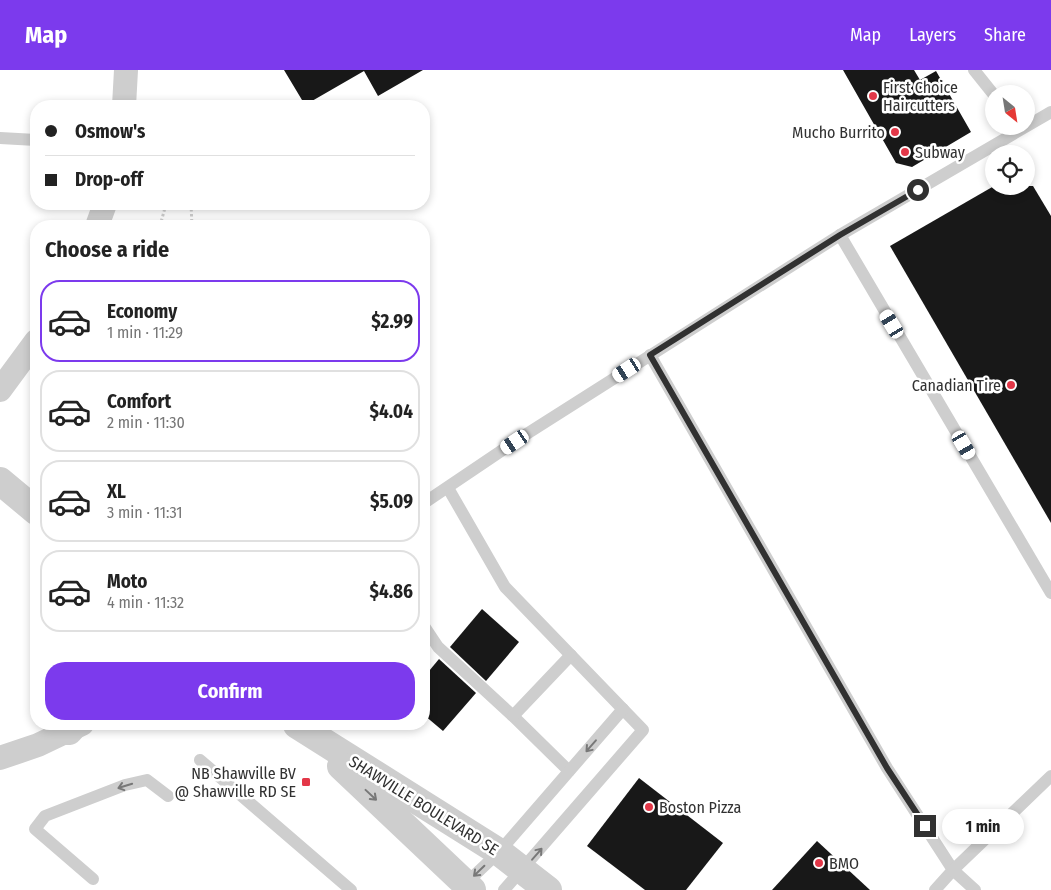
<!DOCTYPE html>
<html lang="en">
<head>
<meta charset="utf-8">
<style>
  :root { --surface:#fff; --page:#f2f2f2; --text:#222; --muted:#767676; --line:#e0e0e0; --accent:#7c3aed }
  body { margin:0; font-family:"Fira Sans Condensed",sans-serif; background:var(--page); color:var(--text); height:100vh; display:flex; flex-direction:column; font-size:19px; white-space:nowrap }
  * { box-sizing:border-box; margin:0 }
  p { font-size:16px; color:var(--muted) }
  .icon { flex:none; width:28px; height:28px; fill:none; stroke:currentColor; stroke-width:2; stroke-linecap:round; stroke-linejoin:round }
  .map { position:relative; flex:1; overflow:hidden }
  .panel { position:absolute; left:30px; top:150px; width:400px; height:510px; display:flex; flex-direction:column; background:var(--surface); border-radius:20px; box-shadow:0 2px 8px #0003 }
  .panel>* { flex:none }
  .banner { position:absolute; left:30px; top:30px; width:400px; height:110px; border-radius:20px; box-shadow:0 2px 8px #0003; display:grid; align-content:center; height:110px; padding:0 15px; background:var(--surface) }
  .needle { width:32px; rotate:150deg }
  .controls { position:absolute; left:985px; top:15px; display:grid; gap:10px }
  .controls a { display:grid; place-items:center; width:50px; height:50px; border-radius:50%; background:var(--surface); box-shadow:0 2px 8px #0003; font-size:25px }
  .end { position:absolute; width:22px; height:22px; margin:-11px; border:6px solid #313131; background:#fff; box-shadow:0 0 0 2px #fff }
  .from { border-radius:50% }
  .bubble { position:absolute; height:35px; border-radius:18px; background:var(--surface); box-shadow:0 2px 8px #0003; font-size:16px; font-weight:700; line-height:35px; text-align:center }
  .car { position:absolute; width:15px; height:30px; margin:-15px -8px; border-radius:6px; box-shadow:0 0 4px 1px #0007; background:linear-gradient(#fff 24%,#345 0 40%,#fff 0 76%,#345 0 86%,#fff 0) }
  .banner b { display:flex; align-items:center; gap:18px; height:48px; font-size:19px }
  .banner b+b { border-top:1px solid var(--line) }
  .banner i { width:12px; height:12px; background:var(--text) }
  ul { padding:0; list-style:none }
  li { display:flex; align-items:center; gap:15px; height:82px; margin:0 10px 8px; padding:0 5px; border:2px solid var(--line); border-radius:20px }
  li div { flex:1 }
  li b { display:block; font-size:19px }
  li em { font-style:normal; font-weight:700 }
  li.current { border-color:var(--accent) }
  li>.icon { width:45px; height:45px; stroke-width:1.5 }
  h2 { padding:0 15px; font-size:22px; line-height:60px }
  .button { display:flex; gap:10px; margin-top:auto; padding:10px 15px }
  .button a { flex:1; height:58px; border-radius:20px; background:var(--accent); color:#fff; font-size:20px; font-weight:700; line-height:58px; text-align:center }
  header { display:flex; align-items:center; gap:30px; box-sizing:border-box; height:70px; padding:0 25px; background:var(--accent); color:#fff }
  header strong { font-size:24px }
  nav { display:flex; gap:28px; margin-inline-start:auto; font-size:18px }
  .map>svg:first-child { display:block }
  .building { fill:#181818 }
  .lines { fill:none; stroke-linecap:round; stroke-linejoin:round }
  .path { stroke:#cecece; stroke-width:3; stroke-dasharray:2.5 2.5; stroke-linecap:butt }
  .service { stroke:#cecece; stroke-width:12 }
  .minor { stroke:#cecece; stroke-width:24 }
  .tertiary { stroke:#cecece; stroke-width:28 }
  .oneway { stroke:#787878 }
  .route { stroke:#313131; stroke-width:6 }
  .poi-dot { fill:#e33748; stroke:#fff; stroke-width:2 }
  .labels { text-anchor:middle; stroke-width:5; stroke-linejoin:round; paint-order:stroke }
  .poi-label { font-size:16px; fill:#313131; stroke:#fff; text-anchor:start }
  .street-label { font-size:16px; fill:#313131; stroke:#fff }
</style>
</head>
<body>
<header>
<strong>Map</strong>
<nav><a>Map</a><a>Layers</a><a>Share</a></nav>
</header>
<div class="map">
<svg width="1051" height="820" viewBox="0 0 1051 820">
  <rect width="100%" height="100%" fill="#fff"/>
  <g class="building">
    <polygon points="284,0 423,0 378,26 364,1 305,35"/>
    <polygon points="843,0 914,0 920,10 936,1 971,62 912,97 896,93"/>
    <polygon points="994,116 1033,116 1051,146 1051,453 890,176"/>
    <polygon points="482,539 519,572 486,611 450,577"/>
    <polygon points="439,589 476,623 443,661 424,645 424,607"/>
    <polygon points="639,708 723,773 686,820 645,820 587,776"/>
    <polygon points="817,771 870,820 772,820"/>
  </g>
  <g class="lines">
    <g class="path">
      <polyline points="191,134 192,156"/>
      <polyline points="160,156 166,134"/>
    </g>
    <g class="service">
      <polyline points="974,0 994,25"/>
      <polyline points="0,68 36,70"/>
      <polyline points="840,165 1051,523"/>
      <polyline points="650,285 887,698 953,800 935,820"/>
      <polyline points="448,418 505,517 643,660 504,820"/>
      <polyline points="424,433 525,365 840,165 1051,42"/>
      <polyline points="424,556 438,577 513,646 569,701"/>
      <polyline points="513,646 571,585"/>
      <polyline points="200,690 351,820"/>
      <polyline points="93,809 35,759 45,746 125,715 147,710 168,726"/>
      <polyline points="463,816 499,782 623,639"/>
      <polyline points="975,820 953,800 1051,706"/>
    </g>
    <g class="minor">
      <polyline points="124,36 126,0"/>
      <polyline points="97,156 105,134"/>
      <polyline points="0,320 36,271"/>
      <polyline points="0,688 38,675 82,654"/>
    </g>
    <g class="tertiary">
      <polyline points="0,411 36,441"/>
      <polyline points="297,655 499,782 548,820"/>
      <polyline points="69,661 75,654"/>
      <polyline points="341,696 472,820"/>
    </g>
  </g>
  <defs><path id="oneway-shaft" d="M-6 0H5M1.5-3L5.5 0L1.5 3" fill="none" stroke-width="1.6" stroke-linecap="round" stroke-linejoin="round" transform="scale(1.25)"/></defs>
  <g class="oneway">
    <use href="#oneway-shaft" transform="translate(591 676) rotate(131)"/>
    <use href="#oneway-shaft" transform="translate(125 716) rotate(163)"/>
    <use href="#oneway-shaft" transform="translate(371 725) rotate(43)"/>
    <use href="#oneway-shaft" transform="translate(537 784) rotate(-49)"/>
    <use href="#oneway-shaft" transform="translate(479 801) rotate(136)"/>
  </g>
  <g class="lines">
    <polyline class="route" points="918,120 840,165 650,285 887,698 925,756"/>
  </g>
  <g class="poi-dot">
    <circle cx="873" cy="26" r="5"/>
    <circle cx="895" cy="62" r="5"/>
    <circle cx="905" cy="82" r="5"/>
    <circle cx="1011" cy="315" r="5"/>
    <rect x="301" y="707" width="10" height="10" rx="2.5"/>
    <circle cx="649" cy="737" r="5"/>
    <circle cx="819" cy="793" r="5"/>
  </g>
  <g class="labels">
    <g class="poi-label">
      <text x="883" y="23">First Choice<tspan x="883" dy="18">Haircutters</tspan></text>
      <text x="885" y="68" text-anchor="end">Mucho Burrito</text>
      <text x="915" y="88">Subway</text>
      <text x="1001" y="321" text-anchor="end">Canadian Tire</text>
      <text x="296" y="709" text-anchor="end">NB Shawville BV<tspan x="296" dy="18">@ Shawville RD SE</tspan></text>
      <text x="659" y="743">Boston Pizza</text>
      <text x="829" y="799">BMO</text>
    </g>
    <g class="street-label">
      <text transform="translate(424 735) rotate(32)" y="6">SHAWVILLE BOULEVARD SE</text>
    </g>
  </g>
</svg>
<div class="controls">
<a><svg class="needle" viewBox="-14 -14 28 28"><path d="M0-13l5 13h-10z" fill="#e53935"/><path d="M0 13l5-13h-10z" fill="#767676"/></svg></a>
<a><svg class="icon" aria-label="locate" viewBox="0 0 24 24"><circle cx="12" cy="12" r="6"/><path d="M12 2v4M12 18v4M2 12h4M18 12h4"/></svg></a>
</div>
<i class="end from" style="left:918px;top:120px"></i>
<i class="end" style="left:925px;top:756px"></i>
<div class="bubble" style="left:942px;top:739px;width:82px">1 min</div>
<i class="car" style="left:892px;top:254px;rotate:329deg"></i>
<i class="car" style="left:627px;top:300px;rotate:237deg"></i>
<i class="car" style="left:515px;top:372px;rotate:236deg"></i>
<i class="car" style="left:964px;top:375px;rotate:150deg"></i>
<div class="banner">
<b><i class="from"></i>Osmow's</b>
<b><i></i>Drop-off</b>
</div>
<section class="panel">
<h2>Choose a ride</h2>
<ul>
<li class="current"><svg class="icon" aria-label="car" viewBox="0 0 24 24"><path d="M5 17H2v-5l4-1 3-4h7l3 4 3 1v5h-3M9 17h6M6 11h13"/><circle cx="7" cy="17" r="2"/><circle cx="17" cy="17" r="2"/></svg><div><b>Economy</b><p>1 min · 11:29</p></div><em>$2.99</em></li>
<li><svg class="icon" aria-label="car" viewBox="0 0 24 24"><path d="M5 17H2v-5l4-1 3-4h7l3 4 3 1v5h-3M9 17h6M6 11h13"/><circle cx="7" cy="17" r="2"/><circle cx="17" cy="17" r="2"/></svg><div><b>Comfort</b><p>2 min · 11:30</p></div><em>$4.04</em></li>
<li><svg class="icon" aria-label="car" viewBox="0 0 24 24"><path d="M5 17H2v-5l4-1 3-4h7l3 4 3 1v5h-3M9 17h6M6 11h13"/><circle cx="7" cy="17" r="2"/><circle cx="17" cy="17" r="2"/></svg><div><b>XL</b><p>3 min · 11:31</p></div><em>$5.09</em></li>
<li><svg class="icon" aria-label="car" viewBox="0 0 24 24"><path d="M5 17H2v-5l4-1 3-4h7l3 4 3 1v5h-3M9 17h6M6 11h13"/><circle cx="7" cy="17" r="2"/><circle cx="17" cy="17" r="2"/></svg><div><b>Moto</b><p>4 min · 11:32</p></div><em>$4.86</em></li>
</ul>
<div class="button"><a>Confirm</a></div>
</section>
</div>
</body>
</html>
